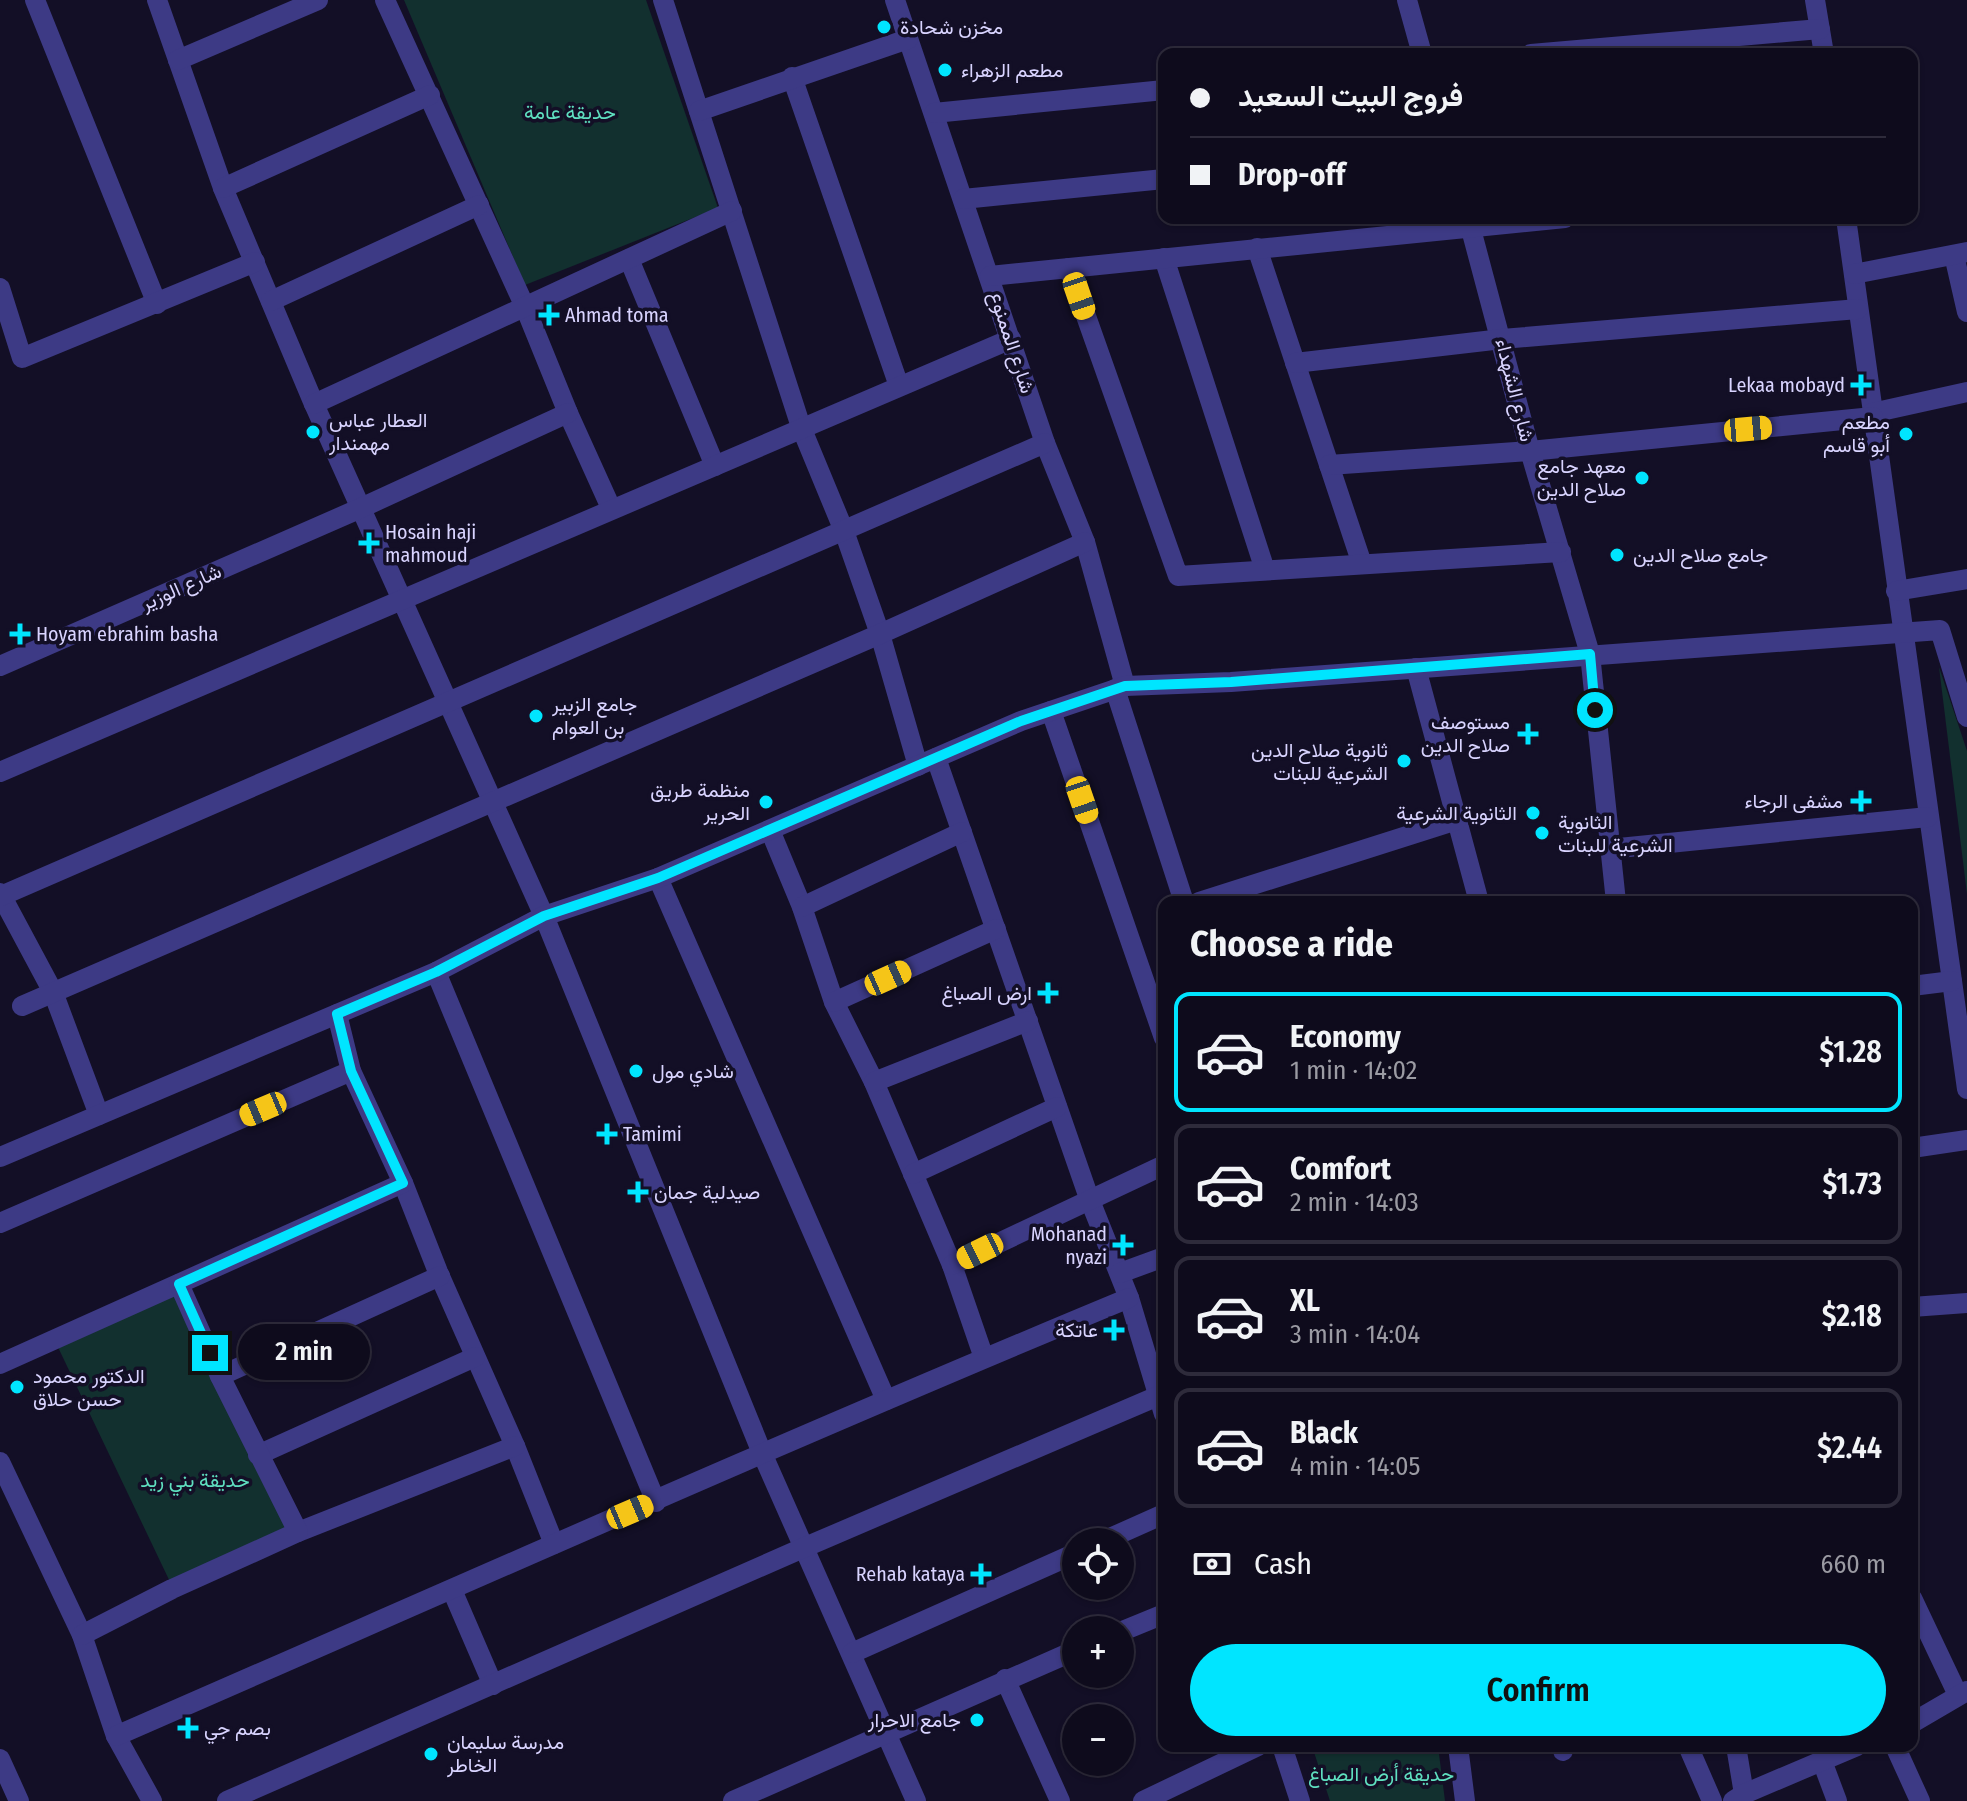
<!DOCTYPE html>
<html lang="en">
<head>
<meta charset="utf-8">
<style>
  :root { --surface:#0e0b1c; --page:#171425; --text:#f1f3f6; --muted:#9b9ba3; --line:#2e2b3b; --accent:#00e5ff }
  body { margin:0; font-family:"Fira Sans Condensed",Vazirmatn,sans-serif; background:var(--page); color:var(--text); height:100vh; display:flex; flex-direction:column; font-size:30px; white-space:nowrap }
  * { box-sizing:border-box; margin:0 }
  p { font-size:26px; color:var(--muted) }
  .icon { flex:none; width:44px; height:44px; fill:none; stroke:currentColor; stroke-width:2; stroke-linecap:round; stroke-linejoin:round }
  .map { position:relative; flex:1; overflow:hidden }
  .sheet { position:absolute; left:1158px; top:896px; width:760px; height:856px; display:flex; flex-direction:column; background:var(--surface); border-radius:16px; box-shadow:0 2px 6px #0004,0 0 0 2px var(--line) }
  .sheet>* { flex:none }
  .guide { position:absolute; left:1158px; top:48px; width:760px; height:176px; border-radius:16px; box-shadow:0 2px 6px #0004,0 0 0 2px var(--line); display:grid; align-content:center; height:176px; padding:0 32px; background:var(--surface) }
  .buttons { position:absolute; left:1062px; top:1528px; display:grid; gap:16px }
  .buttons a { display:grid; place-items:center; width:72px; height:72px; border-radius:50%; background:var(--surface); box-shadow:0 2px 6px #0004,0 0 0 2px var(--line); font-size:40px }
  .end { position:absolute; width:36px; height:36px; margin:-18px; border:10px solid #00e5ff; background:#111; box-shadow:0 0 0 4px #111 }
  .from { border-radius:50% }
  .bubble { position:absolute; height:56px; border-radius:28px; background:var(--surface); box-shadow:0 2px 6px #0004,0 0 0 2px var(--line); font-size:26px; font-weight:600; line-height:56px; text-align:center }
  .car { position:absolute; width:24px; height:48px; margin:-24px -12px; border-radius:10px; box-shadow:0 0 6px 2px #0007; background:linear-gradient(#f5c518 24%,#345 0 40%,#f5c518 0 76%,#345 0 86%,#f5c518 0) }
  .guide b { display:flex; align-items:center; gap:28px; height:76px; font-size:30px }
  .guide b+b { border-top:2px solid var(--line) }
  .guide i { width:20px; height:20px; background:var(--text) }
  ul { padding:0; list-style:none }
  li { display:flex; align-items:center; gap:24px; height:120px; margin:0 16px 12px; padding:0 16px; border:4px solid var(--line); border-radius:16px }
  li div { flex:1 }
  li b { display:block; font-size:30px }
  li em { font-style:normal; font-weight:600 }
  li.on { border-color:var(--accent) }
  li>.icon { width:72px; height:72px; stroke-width:1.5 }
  h2 { padding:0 32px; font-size:36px; line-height:96px }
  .pay { display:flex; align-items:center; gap:20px; height:88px; padding:0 32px; font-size:30px }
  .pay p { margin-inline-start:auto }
  .cta { display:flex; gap:16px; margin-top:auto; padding:16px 32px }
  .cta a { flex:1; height:92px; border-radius:48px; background:var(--accent); color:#111; font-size:32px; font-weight:600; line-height:92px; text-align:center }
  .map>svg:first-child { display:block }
  .green { fill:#12302f }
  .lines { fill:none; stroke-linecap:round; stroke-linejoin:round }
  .minor { stroke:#3d3a85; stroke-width:20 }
  .route { stroke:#00e5ff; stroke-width:10 }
  .poi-dot { fill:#00e5ff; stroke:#130f26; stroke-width:3 }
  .labels { text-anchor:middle; stroke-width:7; stroke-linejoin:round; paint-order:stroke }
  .poi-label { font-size:20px; fill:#d9d4ff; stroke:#130f26; text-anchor:start }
  .park-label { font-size:20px; fill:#5fe0c0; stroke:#130f26 }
  .street-label { font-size:20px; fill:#d9d4ff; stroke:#130f26 }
</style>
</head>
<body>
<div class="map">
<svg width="1967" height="1801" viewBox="0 0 1967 1801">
  <rect width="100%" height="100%" fill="#130f26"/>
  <g class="green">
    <polygon points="404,0 646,0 718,208 525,285"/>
    <polygon points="1939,667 1967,751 1967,894"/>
    <polygon points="178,1287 295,1531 172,1586 56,1343"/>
    <polygon points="1312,1746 1438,1746 1445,1801 1330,1801"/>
  </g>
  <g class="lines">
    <g class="minor">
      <polyline points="35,0 157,304"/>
      <polyline points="157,0 223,188 314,404 544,916 762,1453 916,1801"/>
      <polyline points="385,0 525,307 568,413 611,508"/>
      <polyline points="663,0 801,427 844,531 880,634 918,766"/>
      <polyline points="895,0 1045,443 1085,542 1125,686"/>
      <polyline points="1407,0 1422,54"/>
      <polyline points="1815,0 1824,54"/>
      <polyline points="1531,54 1820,29"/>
      <polyline points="178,60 318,0"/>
      <polyline points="792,77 899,386"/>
      <polyline points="699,111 908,39"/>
      <polyline points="934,113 1164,90"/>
      <polyline points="223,188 430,95"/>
      <polyline points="963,199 1164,179"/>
      <polyline points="1468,218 1530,451 1590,654 1616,902"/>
      <polyline points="1846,218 1967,1089"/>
      <polyline points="1257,248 1362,564"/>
      <polyline points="1954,255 1967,312"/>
      <polyline points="1164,258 1265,570"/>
      <polyline points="629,259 715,466"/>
      <polyline points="1069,268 1178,576 1561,552"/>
      <polyline points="1854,274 1967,252"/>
      <polyline points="990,276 1565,218"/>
      <polyline points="0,288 22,358 255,262"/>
      <polyline points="271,301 479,205"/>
      <polyline points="1295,363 1502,339 1858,309"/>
      <polyline points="314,404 732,211"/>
      <polyline points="1872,413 1967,392"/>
      <polyline points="1329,465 1530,451 1873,417"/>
      <polyline points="1896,591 1967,579"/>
      <polyline points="0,666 361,508 568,413"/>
      <polyline points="1416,668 1479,902"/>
      <polyline points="1115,689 1184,902"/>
      <polyline points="1051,711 1164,1038"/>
      <polyline points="936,758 1089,1198 1129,1298 1164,1414"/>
      <polyline points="0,772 1011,339"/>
      <polyline points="770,830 802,907 834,1002 874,1082 952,1265 984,1358"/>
      <polyline points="1609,849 1928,817"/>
      <polyline points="658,878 886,1400"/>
      <polyline points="0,893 53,992 99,1115"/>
      <polyline points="1,896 1045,443"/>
      <polyline points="1199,902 1457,820"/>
      <polyline points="802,907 962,832"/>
      <polyline points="436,972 656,1502"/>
      <polyline points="1912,986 1952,981"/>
      <polyline points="834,1002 996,929"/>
      <polyline points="22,1006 880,634 1085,542"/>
      <polyline points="337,1014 351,1071 403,1183 438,1272 515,1446 554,1544"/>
      <polyline points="874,1082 1028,1021"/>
      <polyline points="1912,1148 1967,1140"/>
      <polyline points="0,1157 436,972 544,916 658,878 1021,721 1125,686 1231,682 1940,630 1967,717"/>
      <polyline points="913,1174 1057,1107"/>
      <polyline points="0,1223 351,1071"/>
      <polyline points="952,1265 1164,1165"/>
      <polyline points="1120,1273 1164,1257"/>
      <polyline points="1912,1307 1967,1303"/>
      <polyline points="0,1364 403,1183"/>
      <polyline points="220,1376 440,1276"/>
      <polyline points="258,1455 475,1357"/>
      <polyline points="0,1462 82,1635 116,1736 152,1801"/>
      <polyline points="298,1532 515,1446"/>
      <polyline points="1101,1542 1164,1514"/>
      <polyline points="452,1590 493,1685"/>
      <polyline points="1912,1598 1958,1695"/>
      <polyline points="1120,1632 1164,1614"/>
      <polyline points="82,1635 172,1589 298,1532 220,1376 179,1284"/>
      <polyline points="852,1653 1076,1553"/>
      <polyline points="1005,1679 1060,1801"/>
      <polyline points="1912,1723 1967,1691"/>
      <path d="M116,1736C453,1589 789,1439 1129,1298"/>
      <polyline points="1282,1746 1300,1801"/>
      <polyline points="1458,1746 1465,1801"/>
      <polyline points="1562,1746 1563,1751"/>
      <polyline points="1688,1746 1712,1801"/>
      <polyline points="1736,1746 1744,1794"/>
      <polyline points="1895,1746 1920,1801"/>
      <polyline points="0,1759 19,1801"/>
      <polyline points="1822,1761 1837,1801"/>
      <polyline points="227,1801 803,1548 1158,1396"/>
      <polyline points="733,1801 1076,1650"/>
      <polyline points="1143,1801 1258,1746"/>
      <polyline points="1733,1801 1744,1794 1857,1746"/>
    </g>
  </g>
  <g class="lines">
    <polyline class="route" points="210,1353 179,1284 403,1183 351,1071 337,1014 436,972 544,916 658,878 1021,721 1125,686 1231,682 1590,654 1595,710"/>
  </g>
  <g class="poi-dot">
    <circle cx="884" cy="27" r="8"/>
    <circle cx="945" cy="70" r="8"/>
    <path d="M545 303h8v8h8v8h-8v8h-8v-8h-8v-8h8z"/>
    <path d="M1857 373h8v8h8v8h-8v8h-8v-8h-8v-8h8z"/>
    <circle cx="313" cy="432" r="8"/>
    <circle cx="1906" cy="434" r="8"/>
    <circle cx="1642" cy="478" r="8"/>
    <path d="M365 531h8v8h8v8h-8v8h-8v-8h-8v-8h8z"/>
    <circle cx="1617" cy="555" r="8"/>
    <path d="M16 622h8v8h8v8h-8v8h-8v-8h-8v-8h8z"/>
    <circle cx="536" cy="716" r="8"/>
    <path d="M1524 722h8v8h8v8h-8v8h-8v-8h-8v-8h8z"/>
    <circle cx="1404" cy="761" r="8"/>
    <path d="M1857 789h8v8h8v8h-8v8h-8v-8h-8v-8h8z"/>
    <circle cx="766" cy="802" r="8"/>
    <circle cx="1533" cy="813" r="8"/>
    <circle cx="1542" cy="833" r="8"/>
    <path d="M1044 981h8v8h8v8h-8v8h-8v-8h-8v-8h8z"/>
    <circle cx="636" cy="1071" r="8"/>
    <path d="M603 1122h8v8h8v8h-8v8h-8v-8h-8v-8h8z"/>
    <path d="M634 1180h8v8h8v8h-8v8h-8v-8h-8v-8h8z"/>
    <path d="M1119 1233h8v8h8v8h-8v8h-8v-8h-8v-8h8z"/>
    <path d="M1110 1318h8v8h8v8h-8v8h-8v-8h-8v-8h8z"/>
    <circle cx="17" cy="1387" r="8"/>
    <path d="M977 1562h8v8h8v8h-8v8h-8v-8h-8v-8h8z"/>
    <circle cx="977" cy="1720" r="8"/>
    <path d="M184 1716h8v8h8v8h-8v8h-8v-8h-8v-8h8z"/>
    <circle cx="431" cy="1754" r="8"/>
  </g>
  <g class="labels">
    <g class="poi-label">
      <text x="900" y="34">مخزن شحادة</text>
      <text x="961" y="77">مطعم الزهراء</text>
      <text x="565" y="322">Ahmad toma</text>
      <text x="1845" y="392" text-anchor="end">Lekaa mobayd</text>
      <text x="329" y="427">العطار عباس<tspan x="329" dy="23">مهمندار</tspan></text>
      <text x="1890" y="429" text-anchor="end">مطعم<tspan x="1890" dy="23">أبو قاسم</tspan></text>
      <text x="1626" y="473" text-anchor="end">معهد جامع<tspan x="1626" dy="23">صلاح الدين</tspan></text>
      <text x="385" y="539">Hosain haji<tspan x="385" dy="23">mahmoud</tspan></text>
      <text x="1633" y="562">جامع صلاح الدين</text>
      <text x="36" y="641">Hoyam ebrahim basha</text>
      <text x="552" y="711">جامع الزبير<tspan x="552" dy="23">بن العوام</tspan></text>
      <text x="1510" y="729" text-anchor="end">مستوصف<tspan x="1510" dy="23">صلاح الدين</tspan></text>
      <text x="1388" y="757" text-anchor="end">ثانوية صلاح الدين<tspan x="1388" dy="23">الشرعية للبنات</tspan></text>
      <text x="750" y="797" text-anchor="end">منظمة طريق<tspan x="750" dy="23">الحرير</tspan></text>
      <text x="1843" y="808" text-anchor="end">مشفى الرجاء</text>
      <text x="1517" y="820" text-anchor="end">الثانوية الشرعية</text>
      <text x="1558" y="829">الثانوية<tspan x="1558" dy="23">الشرعية للبنات</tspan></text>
      <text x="1032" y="1000" text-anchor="end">ارض الصباغ</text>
      <text x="652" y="1078">شادي مول</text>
      <text x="623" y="1141">Tamimi</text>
      <text x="654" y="1199">صيدلية جمان</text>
      <text x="1107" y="1241" text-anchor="end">Mohanad<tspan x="1107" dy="23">nyazi</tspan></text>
      <text x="1098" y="1337" text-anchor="end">عاتكة</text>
      <text x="33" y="1383">الدكتور محمود<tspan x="33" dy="23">حسن حلاق</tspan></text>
      <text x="965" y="1581" text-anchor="end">Rehab kataya</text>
      <text x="961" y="1727" text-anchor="end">جامع الاحرار</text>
      <text x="204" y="1735">بصم جي</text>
      <text x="447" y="1749">مدرسة سليمان<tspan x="447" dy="23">الخاطر</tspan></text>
    </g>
    <g class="park-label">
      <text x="570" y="119">حديقة عامة</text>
      <text x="195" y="1487">حديقة بني زيد</text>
      <text x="1381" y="1781">حديقة أرض الصباغ</text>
    </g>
    <g class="street-label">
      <text transform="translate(1012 342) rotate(72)" y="7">شارع الممنوع</text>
      <text transform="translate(1515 390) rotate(76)" y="7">شارع الشهداء</text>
      <text transform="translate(181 587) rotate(-24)" y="7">شارع الوزير</text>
    </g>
  </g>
</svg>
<div class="buttons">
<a><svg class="icon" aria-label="locate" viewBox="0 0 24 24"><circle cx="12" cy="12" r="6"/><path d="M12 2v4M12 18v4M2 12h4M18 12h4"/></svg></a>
<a>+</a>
<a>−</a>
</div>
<i class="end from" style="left:1595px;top:710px"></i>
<i class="end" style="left:210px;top:1353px"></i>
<div class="bubble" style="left:238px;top:1324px;width:132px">2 min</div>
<i class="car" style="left:1079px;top:296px;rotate:161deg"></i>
<i class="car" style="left:1748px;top:429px;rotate:85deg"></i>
<i class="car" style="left:1082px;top:800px;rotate:161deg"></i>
<i class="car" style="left:888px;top:978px;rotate:66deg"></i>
<i class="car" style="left:263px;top:1109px;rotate:247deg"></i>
<i class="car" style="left:980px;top:1251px;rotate:244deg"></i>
<i class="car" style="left:630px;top:1512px;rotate:67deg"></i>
<div class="guide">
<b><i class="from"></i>فروج البيت السعيد</b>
<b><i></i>Drop-off</b>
</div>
<section class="sheet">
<h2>Choose a ride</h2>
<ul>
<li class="on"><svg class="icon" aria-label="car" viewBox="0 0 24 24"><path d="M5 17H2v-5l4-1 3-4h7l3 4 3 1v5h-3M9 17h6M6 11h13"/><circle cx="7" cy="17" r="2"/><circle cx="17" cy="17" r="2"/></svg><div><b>Economy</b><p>1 min · 14:02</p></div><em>$1.28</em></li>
<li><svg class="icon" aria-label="car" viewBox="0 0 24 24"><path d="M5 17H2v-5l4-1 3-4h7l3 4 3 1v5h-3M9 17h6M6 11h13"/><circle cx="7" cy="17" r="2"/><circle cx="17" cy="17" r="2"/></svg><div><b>Comfort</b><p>2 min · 14:03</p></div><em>$1.73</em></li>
<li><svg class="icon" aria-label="car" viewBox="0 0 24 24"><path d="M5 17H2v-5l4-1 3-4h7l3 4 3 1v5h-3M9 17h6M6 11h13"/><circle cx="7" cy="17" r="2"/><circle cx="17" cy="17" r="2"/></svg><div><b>XL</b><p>3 min · 14:04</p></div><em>$2.18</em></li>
<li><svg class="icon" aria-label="car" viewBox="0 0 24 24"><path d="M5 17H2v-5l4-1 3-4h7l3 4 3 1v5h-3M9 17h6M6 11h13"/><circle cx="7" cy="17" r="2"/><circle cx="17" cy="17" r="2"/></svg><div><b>Black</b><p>4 min · 14:05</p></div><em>$2.44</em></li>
</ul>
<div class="pay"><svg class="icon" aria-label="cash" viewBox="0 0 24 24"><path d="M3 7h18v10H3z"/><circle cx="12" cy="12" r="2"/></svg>Cash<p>660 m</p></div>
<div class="cta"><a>Confirm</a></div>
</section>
</div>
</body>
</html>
